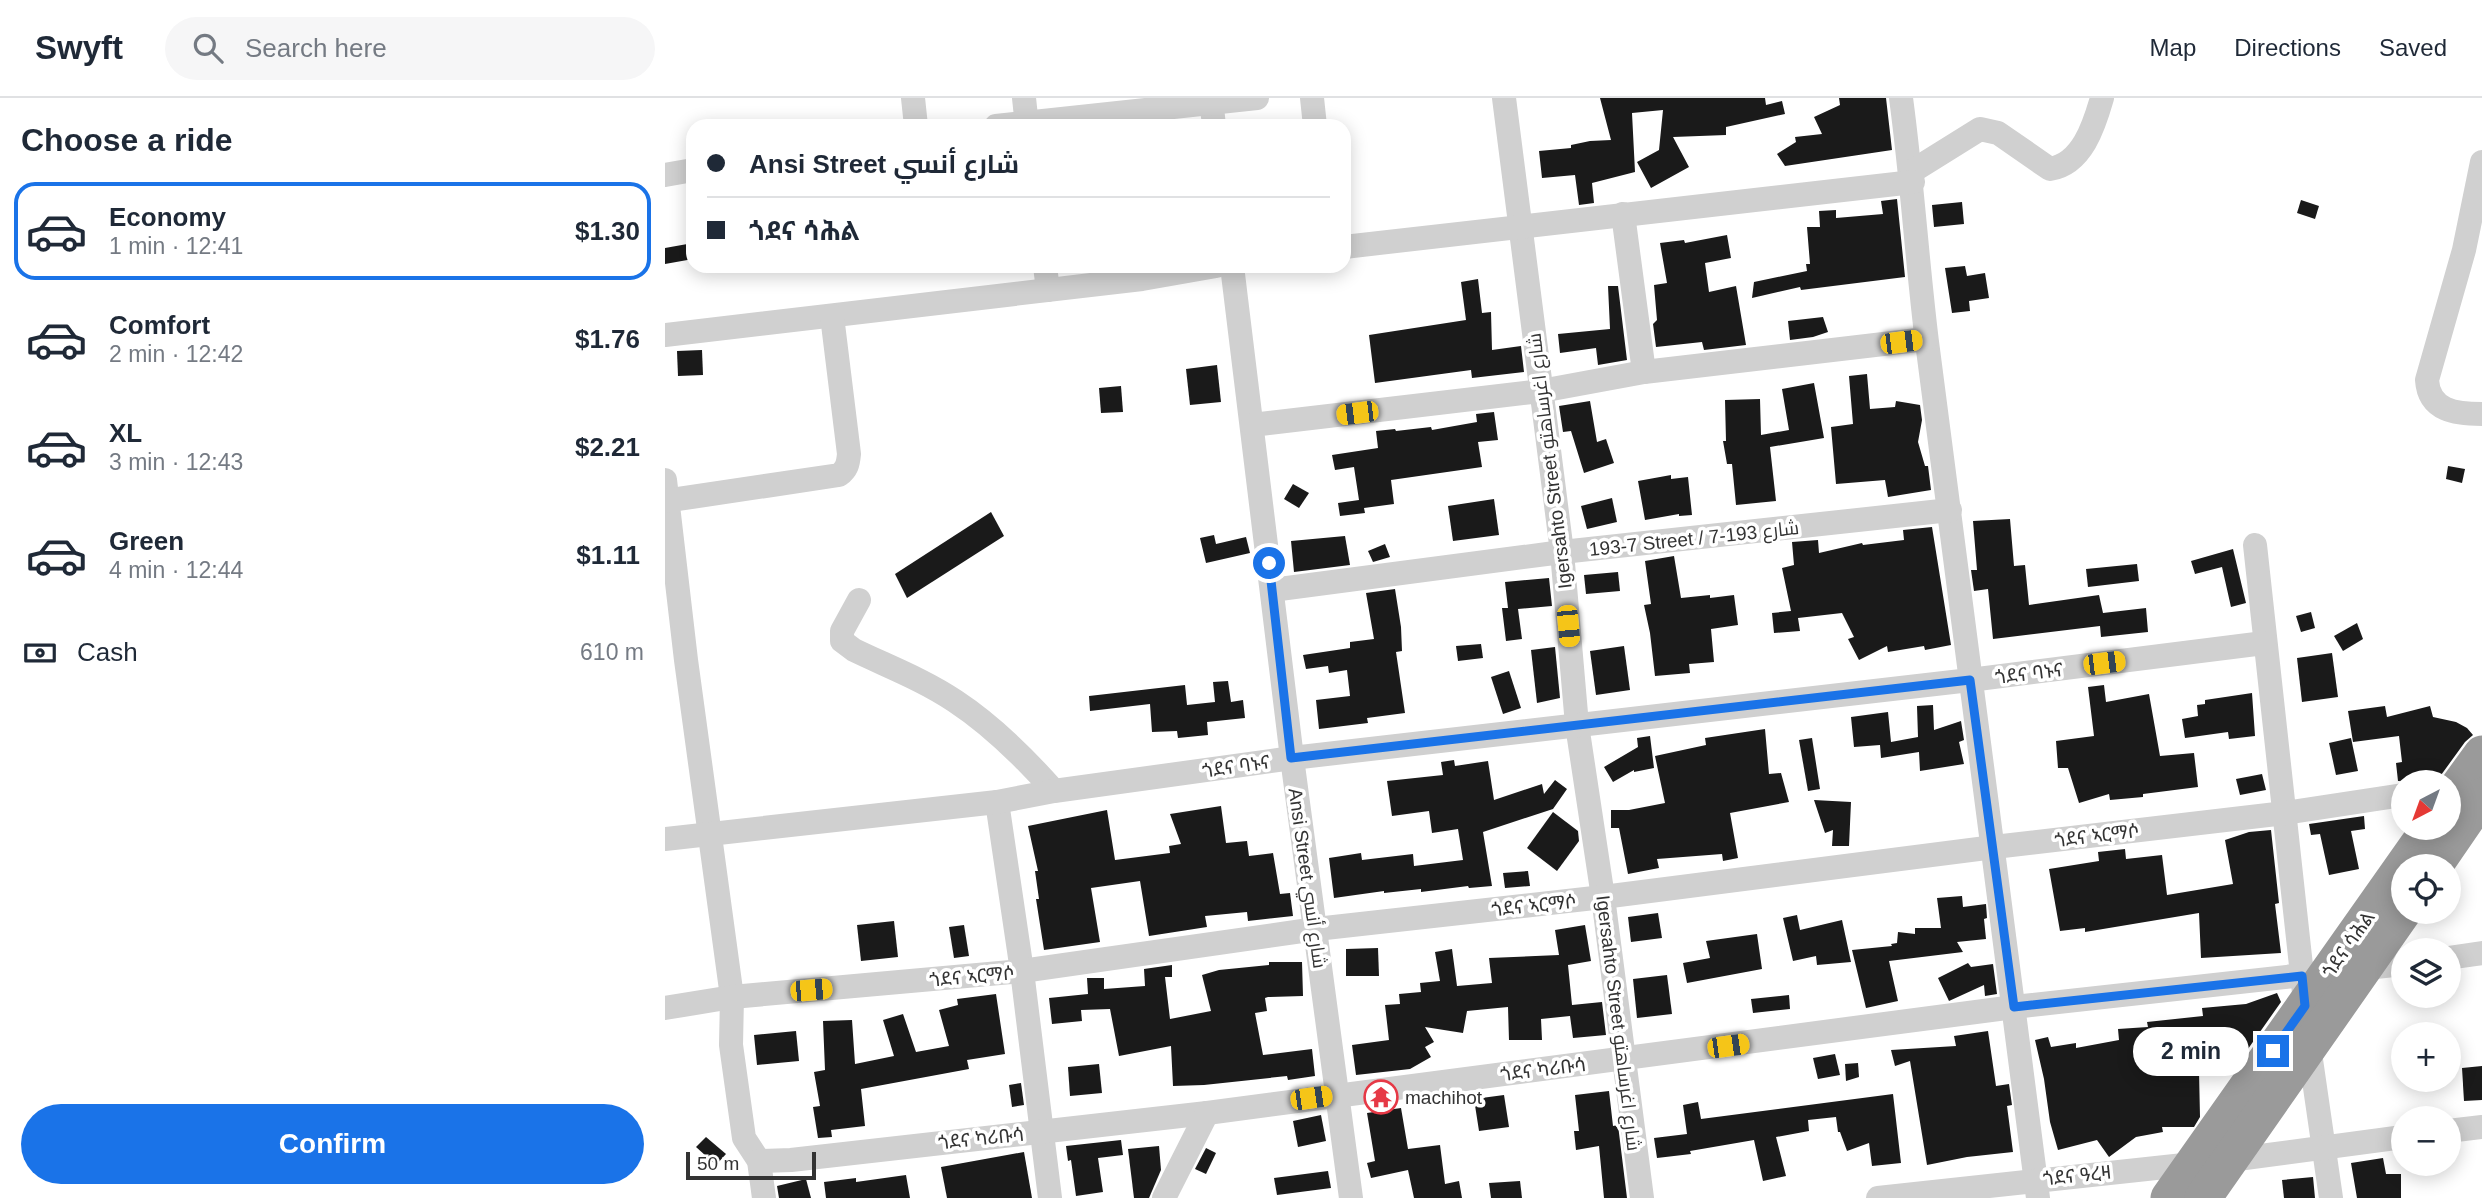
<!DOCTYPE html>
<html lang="en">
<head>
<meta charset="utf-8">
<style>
  :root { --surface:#fff; --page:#f6f6f7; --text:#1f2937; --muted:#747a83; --line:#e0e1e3; --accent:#1a73e8 }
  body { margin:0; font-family:Arial,Cairo,"Noto Sans Ethiopic",sans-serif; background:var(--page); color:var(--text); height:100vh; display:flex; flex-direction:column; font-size:26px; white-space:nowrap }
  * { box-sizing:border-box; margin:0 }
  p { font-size:23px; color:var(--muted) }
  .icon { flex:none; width:38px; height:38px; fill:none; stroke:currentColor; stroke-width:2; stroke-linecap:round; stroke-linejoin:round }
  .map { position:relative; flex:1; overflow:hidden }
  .sheet { display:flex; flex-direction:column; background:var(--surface); width:665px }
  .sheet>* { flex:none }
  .banner { position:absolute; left:21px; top:21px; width:665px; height:154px; border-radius:21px; box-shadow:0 4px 18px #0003; display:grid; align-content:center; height:154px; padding:0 21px; background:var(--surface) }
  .needle { width:46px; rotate:221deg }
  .tools { position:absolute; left:1726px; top:672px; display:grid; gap:14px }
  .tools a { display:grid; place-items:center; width:70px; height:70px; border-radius:50%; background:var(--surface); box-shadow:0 4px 18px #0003; font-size:35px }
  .scale { position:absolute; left:21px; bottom:18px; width:130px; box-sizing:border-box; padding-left:7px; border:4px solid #333; border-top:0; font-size:19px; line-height:24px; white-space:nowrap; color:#333; -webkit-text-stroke:5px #fff; paint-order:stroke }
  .end { position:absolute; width:32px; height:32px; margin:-16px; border:9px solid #1a73e8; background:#fff; box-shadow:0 0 0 4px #fff }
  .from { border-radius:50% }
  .bubble { position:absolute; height:49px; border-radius:24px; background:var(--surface); box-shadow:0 4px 18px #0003; font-size:23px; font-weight:700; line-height:49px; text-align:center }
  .car { position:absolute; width:21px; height:42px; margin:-21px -10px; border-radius:9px; box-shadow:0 0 5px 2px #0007; background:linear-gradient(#f5c518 24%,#345 0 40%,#f5c518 0 76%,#345 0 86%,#f5c518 0) }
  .banner b { display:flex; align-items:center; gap:24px; height:66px; font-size:26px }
  .banner b+b { border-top:2px solid var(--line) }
  .banner i { width:18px; height:18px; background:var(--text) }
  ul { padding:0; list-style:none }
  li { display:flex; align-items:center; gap:21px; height:98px; margin:0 14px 10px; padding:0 7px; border:4px solid transparent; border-radius:21px }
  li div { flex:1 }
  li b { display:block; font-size:26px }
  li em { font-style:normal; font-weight:700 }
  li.current { border-color:var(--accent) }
  li>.icon { width:63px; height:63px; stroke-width:1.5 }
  h2 { padding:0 21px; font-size:32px; line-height:84px }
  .pay { display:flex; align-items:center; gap:18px; height:77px; padding:0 21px; font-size:26px }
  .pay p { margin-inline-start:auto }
  .cta { display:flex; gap:14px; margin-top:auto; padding:14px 21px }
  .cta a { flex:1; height:80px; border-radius:42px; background:var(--accent); color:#fff; font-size:28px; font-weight:700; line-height:80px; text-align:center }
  header { display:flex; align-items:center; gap:42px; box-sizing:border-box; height:98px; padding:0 35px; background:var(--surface); border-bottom:2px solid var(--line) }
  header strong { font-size:33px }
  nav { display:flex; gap:38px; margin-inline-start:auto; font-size:24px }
  .search { width:490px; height:63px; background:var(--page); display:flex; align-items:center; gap:18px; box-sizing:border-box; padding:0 24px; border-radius:38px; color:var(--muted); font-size:26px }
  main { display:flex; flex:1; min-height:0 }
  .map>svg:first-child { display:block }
  .building { fill:#1a1a1a }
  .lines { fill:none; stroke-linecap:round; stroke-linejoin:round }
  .minor { stroke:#d0d0d0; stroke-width:24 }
  .highway { stroke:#9a9a9a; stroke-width:37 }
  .route { stroke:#1a73e8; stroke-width:9 }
  .labels { text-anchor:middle; stroke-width:7; stroke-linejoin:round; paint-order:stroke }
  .street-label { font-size:19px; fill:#333; stroke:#fff }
  .poi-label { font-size:19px; fill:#333; stroke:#fff; text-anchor:start }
</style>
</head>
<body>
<header>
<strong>Swyft</strong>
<div class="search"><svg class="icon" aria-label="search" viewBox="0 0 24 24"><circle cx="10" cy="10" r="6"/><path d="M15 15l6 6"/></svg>Search here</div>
<nav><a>Map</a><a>Directions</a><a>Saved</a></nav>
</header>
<main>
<section class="sheet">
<h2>Choose a ride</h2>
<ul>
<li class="current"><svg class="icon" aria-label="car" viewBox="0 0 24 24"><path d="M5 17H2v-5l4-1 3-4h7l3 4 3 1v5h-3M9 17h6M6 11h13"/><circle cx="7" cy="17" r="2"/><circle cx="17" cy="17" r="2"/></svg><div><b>Economy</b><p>1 min · 12:41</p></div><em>$1.30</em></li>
<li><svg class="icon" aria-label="car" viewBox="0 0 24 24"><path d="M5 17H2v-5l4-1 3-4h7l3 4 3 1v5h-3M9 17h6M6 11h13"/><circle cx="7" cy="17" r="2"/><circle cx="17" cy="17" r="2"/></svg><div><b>Comfort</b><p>2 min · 12:42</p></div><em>$1.76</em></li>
<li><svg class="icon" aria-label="car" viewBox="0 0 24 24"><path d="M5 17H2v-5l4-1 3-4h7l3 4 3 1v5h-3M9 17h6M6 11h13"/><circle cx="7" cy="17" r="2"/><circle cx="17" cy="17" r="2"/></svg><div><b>XL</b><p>3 min · 12:43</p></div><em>$2.21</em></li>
<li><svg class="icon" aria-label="car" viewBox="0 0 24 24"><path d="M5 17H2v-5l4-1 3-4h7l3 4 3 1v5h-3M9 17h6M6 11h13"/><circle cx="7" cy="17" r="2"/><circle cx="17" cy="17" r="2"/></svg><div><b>Green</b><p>4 min · 12:44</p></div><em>$1.11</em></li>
</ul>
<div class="pay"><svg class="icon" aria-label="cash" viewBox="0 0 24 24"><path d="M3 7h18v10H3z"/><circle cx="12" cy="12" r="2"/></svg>Cash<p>610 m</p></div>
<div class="cta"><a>Confirm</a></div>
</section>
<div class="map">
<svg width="1817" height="1100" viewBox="0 0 1817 1100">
  <rect width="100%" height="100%" fill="#fff"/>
  <g class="building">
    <polygon points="935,0 1100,0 1101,7 1117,3 1120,16 1061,29 1061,37 1008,39 1024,69 986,90 972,64 994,52 998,12 967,15 970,74 927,85 929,105 914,107 910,77 877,80 874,53 906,50 906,47 925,43 946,42"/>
    <polygon points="1174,0 1221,0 1227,52 1120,68 1112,56 1131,44 1130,39 1157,36 1149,19 1175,7"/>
    <polygon points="1232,101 1240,179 1136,192 1135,189 1087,200 1089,184 1142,173 1141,166 1145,166 1142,129 1155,129 1154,113 1171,112 1171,120 1218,116 1216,103"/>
    <polygon points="1636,102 1654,108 1650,121 1632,115"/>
    <polygon points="1297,104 1299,126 1269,129 1267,107"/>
    <polygon points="1062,137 1066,160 1040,165 1044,194 1071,188 1081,247 1039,252 1037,244 991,249 988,226 992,222 989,187 1002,185 995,145 1019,142 1020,145"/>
    <polygon points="28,145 28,161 0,166 0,150"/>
    <polygon points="1300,168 1302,178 1320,175 1324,200 1304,203 1305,213 1287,215 1280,170"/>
    <polygon points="813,181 817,215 826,214 827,252 856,248 859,274 807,280 806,272 710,285 704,237 801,222 796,184"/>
    <polygon points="943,188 953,188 962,262 933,267 931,250 895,255 893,236 945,231"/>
    <polygon points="1158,219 1163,234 1148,239 1125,242 1123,223"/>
    <polygon points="37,252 38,277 13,278 12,253"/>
    <polygon points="552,267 556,304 525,307 521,271"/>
    <polygon points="1202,276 1205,311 1230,309 1231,303 1255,307 1257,322 1253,344 1260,368 1263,368 1266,392 1223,399 1220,382 1171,386 1166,329 1188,326 1184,278"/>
    <polygon points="1149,285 1159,340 1105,349 1111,403 1071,407 1067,366 1062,366 1058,343 1061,343 1060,302 1095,301 1096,337 1124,332 1117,291"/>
    <polygon points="456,288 458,314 436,315 434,290"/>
    <polygon points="925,303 932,344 941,341 949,365 919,375 906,333 898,334 894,308"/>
    <polygon points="829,314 833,342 813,344 817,369 726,382 729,406 699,410 700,415 675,418 673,405 694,402 689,369 670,372 667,357 713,350 711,333 730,331 731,333 766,329 767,332 812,324 811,316"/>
    <polygon points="1783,368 1800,371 1797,385 1781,381"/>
    <polygon points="1006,377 1006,381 1023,379 1027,417 1014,418 1014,416 980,422 973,383"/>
    <polygon points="628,386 644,395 634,410 619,401"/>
    <polygon points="947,400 952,424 922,431 916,408"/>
    <polygon points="829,401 834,437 788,443 783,408"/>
    <polygon points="326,414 339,438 242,500 230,476"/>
    <polygon points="1345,421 1349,468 1360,467 1364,507 1434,497 1438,515 1481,510 1483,534 1436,539 1435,528 1328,541 1323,491 1309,493 1306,472 1312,472 1308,423"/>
    <polygon points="1267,429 1286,547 1260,552 1259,548 1223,554 1222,548 1194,562 1183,541 1189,539 1177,515 1133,520 1135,533 1109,535 1107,515 1126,513 1117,470 1129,467 1127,444 1153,442 1154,455 1197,445 1198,447 1239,442 1238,432"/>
    <polygon points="549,437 551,446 581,439 585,455 541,465 535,440"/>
    <polygon points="680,438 685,467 629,474 626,443"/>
    <polygon points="720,446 725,459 708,464 703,453"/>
    <polygon points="1568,451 1581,505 1566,509 1557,469 1530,476 1526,463"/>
    <polygon points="1009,458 1016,500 1045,497 1045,500 1069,497 1073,527 1046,531 1049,564 1024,566 1025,575 990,578 985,535 979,507 986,506 980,463"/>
    <polygon points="1472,466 1474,483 1423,489 1421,471"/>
    <polygon points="953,474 955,493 921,496 919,477"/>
    <polygon points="884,480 887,508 853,511 857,541 841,543 837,510 843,510 840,484"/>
    <polygon points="730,491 736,529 737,553 731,554 740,615 702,620 703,625 654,631 651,602 685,598 682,572 664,575 663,568 641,571 638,557 685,550 685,544 709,541 701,495"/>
    <polygon points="1646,514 1650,530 1636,534 1631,518"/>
    <polygon points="1692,525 1698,541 1678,553 1669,538"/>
    <polygon points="816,546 818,560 793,563 791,548"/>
    <polygon points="959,548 965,592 931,597 925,553"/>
    <polygon points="890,549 895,600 872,605 866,552"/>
    <polygon points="1667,555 1673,599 1637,604 1632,560"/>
    <polygon points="844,573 856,610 838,616 826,579"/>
    <polygon points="563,583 566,604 578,602 580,620 542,624 543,637 513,640 512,633 487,634 485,606 425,613 424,598 520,587 522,607 550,604 548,584"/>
    <polygon points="1439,587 1441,604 1484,596 1495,658 1529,655 1533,689 1478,696 1478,699 1445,702 1444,696 1414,705 1403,670 1393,670 1391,643 1429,638 1423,589"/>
    <polygon points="1587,595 1590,638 1564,641 1563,634 1520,640 1517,621 1533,618 1532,607 1540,606 1540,602"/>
    <polygon points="1268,607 1269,632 1296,623 1299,642 1294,644 1299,666 1255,673 1254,654 1216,660 1215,647 1189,649 1186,619 1223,614 1226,644 1253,639 1252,608"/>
    <polygon points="1720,608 1722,619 1765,608 1768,619 1791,624 1802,630 1808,637 1800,644 1771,684 1733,683 1731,665 1737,664 1734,638 1688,644 1683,613"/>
    <polygon points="1100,631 1104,676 1116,675 1124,704 1065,715 1073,760 1058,763 1057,756 992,761 994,770 963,776 954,730 946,730 946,712 964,712 1000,705 990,658 1041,647 1040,640"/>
    <polygon points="985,638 989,670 969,674 969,672 948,684 939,669 973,649 972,640"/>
    <polygon points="1147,640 1155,691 1143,693 1134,642"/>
    <polygon points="1686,640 1693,673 1671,677 1664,645"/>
    <polygon points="789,662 790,668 823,663 829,702 877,686 879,696 890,682 902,691 888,711 818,734 827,788 804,790 803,788 756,794 756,791 719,795 719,793 669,800 664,760 696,755 697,762 748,756 749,768 798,762 793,731 767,735 764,713 727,718 722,683 778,677 776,664"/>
    <polygon points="1597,676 1601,692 1575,697 1571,681"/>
    <polygon points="1149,702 1186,704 1184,748 1167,748 1168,732 1160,735"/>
    <polygon points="556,708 561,745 582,743 584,758 608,755 615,796 625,795 628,818 583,823 582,814 540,818 542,829 484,838 475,783 426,790 435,844 379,852 371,801 374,801 370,773 373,773 363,728 442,712 450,762 505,755 504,748 516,746 505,716"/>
    <polygon points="888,714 913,733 914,743 892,773 862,750"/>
    <polygon points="1699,718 1700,731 1686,733 1694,771 1664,777 1655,736 1646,737 1644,726"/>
    <polygon points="1606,732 1614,805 1610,806 1616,855 1536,860 1534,815 1420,834 1420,830 1395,833 1384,771 1434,763 1433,754 1460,751 1461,761 1497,757 1502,797 1568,786 1560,742 1584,734"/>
    <polygon points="863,773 865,788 840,790 838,775"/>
    <polygon points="1297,798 1298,809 1321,806 1322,820 1319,821 1321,841 1292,844 1298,854 1224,863 1233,903 1201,910 1187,852 1227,848 1226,846 1232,845 1233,834 1250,836 1250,830 1276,830 1272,800"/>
    <polygon points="993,815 997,840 966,844 963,819"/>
    <polygon points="1132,817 1135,832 1177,822 1186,864 1152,867 1151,858 1128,863 1118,820"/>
    <polygon points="229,823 233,859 196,863 192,827"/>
    <polygon points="299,827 304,858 289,860 284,829"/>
    <polygon points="920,827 926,863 903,867 907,907 937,904 941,937 908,940 905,918 876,921 877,942 844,942 843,909 802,913 798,935 760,929 769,944 760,949 766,959 745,971 691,977 687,947 724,942 720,907 735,906 734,896 756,894 755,885 775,883 770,854 787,851 792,888 827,885 824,860 894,857 890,832"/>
    <polygon points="1092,836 1097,871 1022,885 1018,865 1045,860 1041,843"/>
    <polygon points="713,850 714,878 681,878 681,851"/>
    <polygon points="604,864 637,864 638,898 603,899 600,900 602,913 590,915 598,957 647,951 650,978 623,982 622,978 539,987 508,988 506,948 454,958 445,911 416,912 417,923 387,926 384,900 423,896 422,880 439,880 439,891 480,888 479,871 507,867 507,879 500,879 505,921 546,913 537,877 554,872 604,867"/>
    <polygon points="1303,865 1306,869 1328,866 1332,896 1320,898 1319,887 1284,903 1273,880"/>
    <polygon points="1002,877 1007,916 972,920 968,881"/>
    <polygon points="1612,895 1616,904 1571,968 1534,973 1535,1019 1529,1029 1497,1029 1498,1034 1471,1039 1444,1059 1432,1042 1393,1052 1385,1024 1379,981 1370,942 1383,939 1386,949 1411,945 1411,950 1454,942 1453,931 1483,929 1482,924 1538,918 1537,910 1581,906"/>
    <polygon points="331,896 340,956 302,962 304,971 196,991 200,1028 166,1032 167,1039 153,1040 148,1009 155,1008 149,974 160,972 158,923 187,922 190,966 229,958 218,922 238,916 251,954 284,948 274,912 293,907 292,901"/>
    <polygon points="1124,897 1125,911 1088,915 1086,901"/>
    <polygon points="131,933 134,963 92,967 89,937"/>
    <polygon points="1323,933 1331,988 1344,986 1347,1007 1342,1008 1348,1054 1302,1059 1262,1067 1245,963 1230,968 1226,952 1291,948 1289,938"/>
    <polygon points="1170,956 1175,977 1153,981 1148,960"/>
    <polygon points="1193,965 1194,979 1181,983 1180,966"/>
    <polygon points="434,966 437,995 405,998 403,969"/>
    <polygon points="1817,968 1817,1002 1799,1003 1797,970"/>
    <polygon points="356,985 359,1007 347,1009 344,987"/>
    <polygon points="944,993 948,1028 953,1027 962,1100 939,1100 934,1048 911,1052 909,1033 914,1033 910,997"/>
    <polygon points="1228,996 1236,1065 1207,1068 1204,1045 1182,1053 1175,1034 1173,1034 1171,1019 1143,1022 1144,1033 1111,1039 1121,1078 1098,1083 1089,1042 1025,1053 1026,1056 992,1060 989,1040 1022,1036 1018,1007 1033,1004 1036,1021"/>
    <polygon points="839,997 844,1029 814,1033 809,1001"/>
    <polygon points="736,1010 743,1051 775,1047 780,1086 794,1083 797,1100 749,1100 743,1072 706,1080 702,1065 710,1063 702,1015"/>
    <polygon points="656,1017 661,1043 633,1049 628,1023"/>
    <polygon points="41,1039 61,1056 51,1067 31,1049"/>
    <polygon points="456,1042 458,1057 433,1060 438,1094 411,1098 406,1062 403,1063 401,1048"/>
    <polygon points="494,1048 496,1072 484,1100 469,1100 463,1051"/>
    <polygon points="541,1050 551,1055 541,1076 530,1071"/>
    <polygon points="359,1054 367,1100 282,1100 276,1069"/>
    <polygon points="1718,1060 1721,1076 1736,1076 1736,1100 1692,1100 1686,1065"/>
    <polygon points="663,1073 666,1090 612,1097 609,1080"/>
    <polygon points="241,1077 245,1100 161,1100 159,1084 191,1080 191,1084"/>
    <polygon points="1648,1079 1650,1100 1619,1100 1617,1082"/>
    <polygon points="141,1081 146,1100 114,1100 112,1088"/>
    <polygon points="855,1083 857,1100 826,1100 824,1085"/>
  </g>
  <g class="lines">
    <g class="minor">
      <polyline points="248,0 251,28"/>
      <polyline points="359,0 362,28"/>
      <polyline points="546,0 549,28"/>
      <polyline points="647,0 650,28"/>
      <polyline points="839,0 897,454 912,627 938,799 977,1100"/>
      <path d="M1236,0C1247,81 1252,163 1262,244C1298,529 1338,814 1373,1100"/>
      <polyline points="331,28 592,0"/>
      <path d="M1817,64L1799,152L1762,282C1764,313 1791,316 1817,316"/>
      <path d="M1246,74L1315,31L1333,35L1385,71C1417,66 1429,28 1437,0"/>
      <polyline points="0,77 28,72"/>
      <polyline points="958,116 979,274"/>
      <polyline points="679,149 1248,84"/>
      <polyline points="380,168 383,192"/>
      <polyline points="567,168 627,660 686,1100"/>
      <polyline points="0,237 477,181 551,168"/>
      <polyline points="587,327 876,293 979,274 1261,241"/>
      <polyline points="0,382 21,562 67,899 66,947 79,1040 94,1063 99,1100"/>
      <path d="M0,403L174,377C182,371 183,366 184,356L167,218"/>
      <polyline points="1590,447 1639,895"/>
      <polyline points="607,492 897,454 1285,412"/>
      <path d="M194,502L177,533V543L189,552C222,568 259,582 290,603C328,628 359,659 389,693"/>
      <polyline points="332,704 357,873 385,1100"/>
      <polyline points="0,741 332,704 389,693 627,660 1305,582 1599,545"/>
      <polyline points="1783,860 1817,855"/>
      <polyline points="0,910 67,899 357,873 651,831 938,799 1329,749 1620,715 1738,697"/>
      <polyline points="1643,941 1666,1100"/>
      <polyline points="1783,1033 1817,1029"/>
      <polyline points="94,1063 126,1062 542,1015 1349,909 1738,866"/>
      <polyline points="499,1100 542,1015"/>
      <polyline points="1213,1100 1565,1062 1738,1039"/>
    </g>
    <g class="highway">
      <polyline points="1783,703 1817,656"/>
      <polyline points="1769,768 1817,698"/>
      <polyline points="1504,1100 1765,730"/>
      <polyline points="1538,1100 1738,814"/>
    </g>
  </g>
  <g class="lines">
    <polyline class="route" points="604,465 626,660 1305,582 1349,909 1637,878 1640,908 1608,953"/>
  </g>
  <defs>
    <symbol id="temple-ring" viewBox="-11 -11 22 22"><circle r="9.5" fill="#fff" stroke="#e63946" stroke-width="1.5"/><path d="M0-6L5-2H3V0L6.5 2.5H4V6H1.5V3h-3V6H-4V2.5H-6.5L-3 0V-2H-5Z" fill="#e63946"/></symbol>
  </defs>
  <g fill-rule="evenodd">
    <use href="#temple-ring" x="697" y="980" width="38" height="38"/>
  </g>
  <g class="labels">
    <g class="street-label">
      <text transform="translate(884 363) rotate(-97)" y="7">Igersahto Street شارع اغرساهتو</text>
      <text transform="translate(1029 440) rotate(-6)" y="7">193-7 Street / شارع 193-7</text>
      <text transform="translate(1364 575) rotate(-7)" y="7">ጎደና ባኑና</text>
      <text transform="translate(571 668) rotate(-8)" y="7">ጎደና ባኑና</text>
      <text transform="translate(1432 737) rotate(-7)" y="7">ጎደና ኣርማሶ</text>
      <text transform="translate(643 780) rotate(82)" y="7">Ansi Street شارع أنسي</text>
      <text transform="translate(869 807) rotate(-6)" y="7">ጎደና ኣርማሶ</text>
      <text transform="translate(1683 846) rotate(-55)" y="7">ጎደና ሳሕል</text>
      <text transform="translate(307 878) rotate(-5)" y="7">ጎደና ኣርማሶ</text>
      <text transform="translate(954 925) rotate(83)" y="7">Igersahto Street شارع اغرساهتو</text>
      <text transform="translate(878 971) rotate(-7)" y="7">ጎደና ካሪቡሳ</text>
      <text transform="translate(316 1040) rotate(-6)" y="7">ጎደና ካሪቡሳ</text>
      <text transform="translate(1412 1077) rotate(-6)" y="7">ጎደና ዓረዛ</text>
    </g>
    <g class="poi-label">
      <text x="740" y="1006">machihot</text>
    </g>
  </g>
</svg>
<div class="tools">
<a><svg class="needle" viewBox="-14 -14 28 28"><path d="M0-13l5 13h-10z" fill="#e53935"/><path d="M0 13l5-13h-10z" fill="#747a83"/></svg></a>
<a><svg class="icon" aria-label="locate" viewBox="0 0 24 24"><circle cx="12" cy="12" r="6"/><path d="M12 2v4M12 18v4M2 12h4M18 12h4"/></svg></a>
<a><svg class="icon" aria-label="layers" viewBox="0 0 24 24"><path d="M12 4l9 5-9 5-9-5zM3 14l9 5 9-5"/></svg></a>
<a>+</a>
<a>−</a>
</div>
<div class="scale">50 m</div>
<i class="end from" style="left:604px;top:465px"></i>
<i class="end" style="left:1608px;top:953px"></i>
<div class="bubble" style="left:1468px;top:929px;width:116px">2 min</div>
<i class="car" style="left:1236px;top:244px;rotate:83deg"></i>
<i class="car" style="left:692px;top:315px;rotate:263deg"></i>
<i class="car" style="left:903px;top:528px;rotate:175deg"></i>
<i class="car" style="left:1439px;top:565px;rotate:83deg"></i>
<i class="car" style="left:146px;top:892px;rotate:85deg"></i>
<i class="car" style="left:1063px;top:948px;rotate:82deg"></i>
<i class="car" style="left:646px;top:1000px;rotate:82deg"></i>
<div class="banner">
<b><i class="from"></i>Ansi Street شارع أنسي</b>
<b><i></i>ጎደና ሳሕል</b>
</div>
</div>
</main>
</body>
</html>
